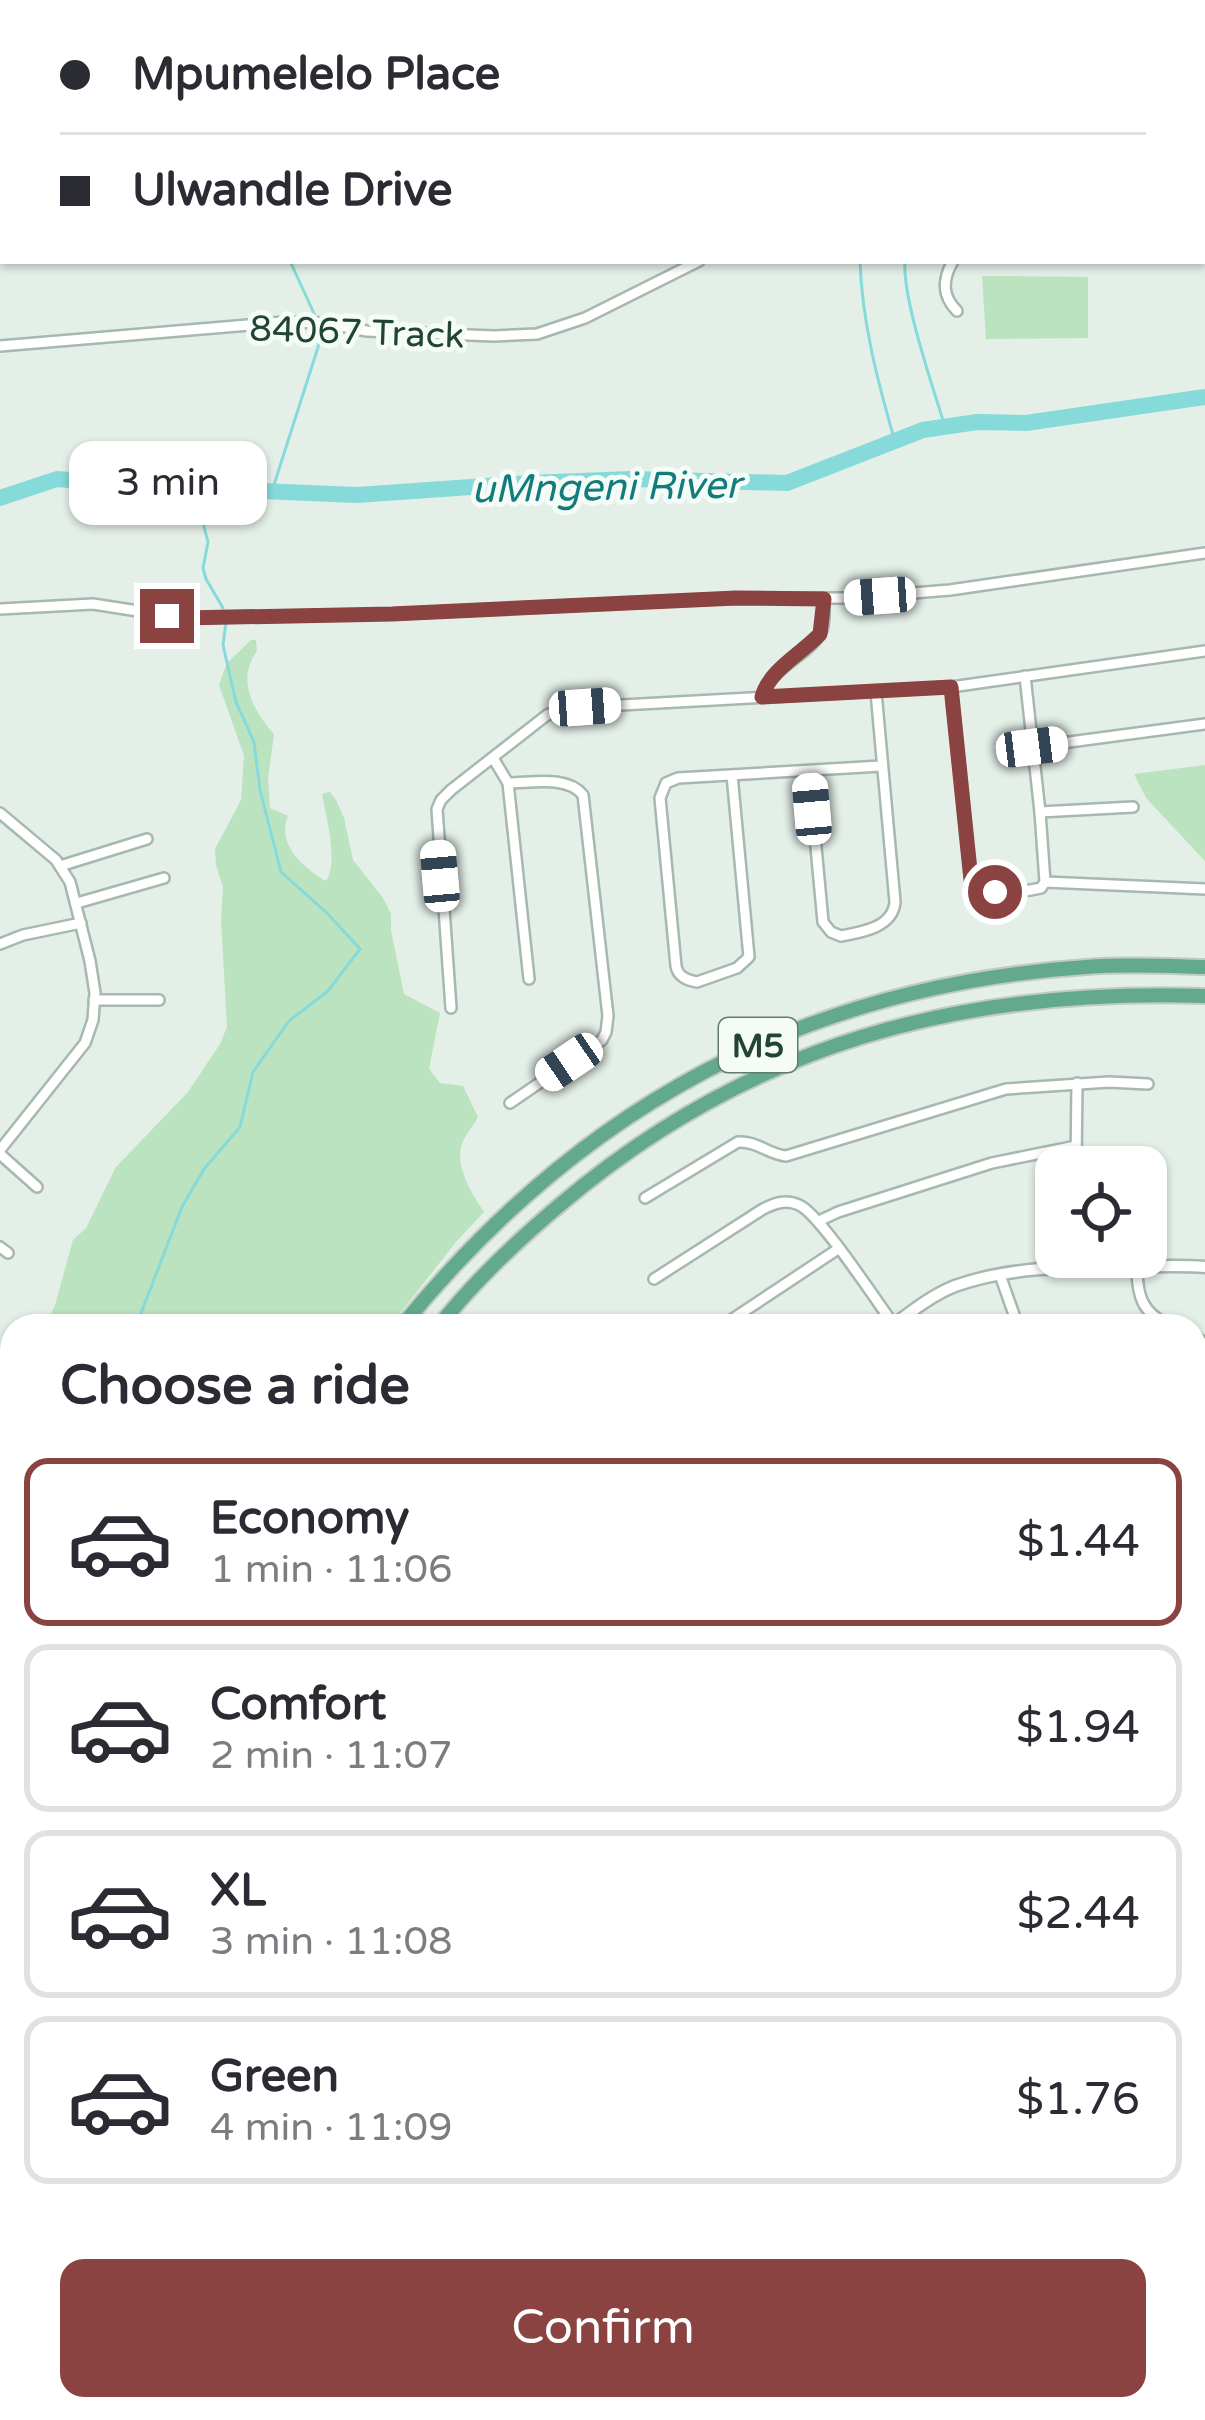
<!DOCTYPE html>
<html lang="en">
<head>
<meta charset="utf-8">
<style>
  :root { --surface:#fff; --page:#f2f2f3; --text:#2b2b33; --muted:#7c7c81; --line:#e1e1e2; --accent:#8a4341 }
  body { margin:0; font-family:"Varela Round",sans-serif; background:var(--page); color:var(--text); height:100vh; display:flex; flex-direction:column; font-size:45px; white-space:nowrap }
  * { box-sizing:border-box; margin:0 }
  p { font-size:39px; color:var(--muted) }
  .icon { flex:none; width:66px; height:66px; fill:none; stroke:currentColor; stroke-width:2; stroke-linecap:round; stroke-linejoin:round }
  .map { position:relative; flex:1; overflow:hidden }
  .sheet { position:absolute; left:0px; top:1314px; width:1206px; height:1107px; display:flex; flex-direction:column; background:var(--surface); border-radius:36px 36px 0 0; box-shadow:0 3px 9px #0004 }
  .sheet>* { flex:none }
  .banner { position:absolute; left:0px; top:0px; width:1206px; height:264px; box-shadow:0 3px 9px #0004; display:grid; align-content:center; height:264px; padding:0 60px; background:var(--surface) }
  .controls { position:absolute; left:1035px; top:1146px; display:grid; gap:24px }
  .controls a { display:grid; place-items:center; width:132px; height:132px; border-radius:24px; background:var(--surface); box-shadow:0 3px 9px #0004; font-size:60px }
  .end { position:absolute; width:54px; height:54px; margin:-27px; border:15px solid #8a4341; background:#fff; box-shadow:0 0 0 6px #fff }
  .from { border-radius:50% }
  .bubble { position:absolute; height:84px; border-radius:24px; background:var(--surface); box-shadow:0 3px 9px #0004; font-size:39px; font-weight:600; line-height:84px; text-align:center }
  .car { position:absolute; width:36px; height:72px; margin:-36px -18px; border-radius:15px; box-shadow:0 0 9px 3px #0007; background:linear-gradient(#fff 24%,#345 0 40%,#fff 0 76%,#345 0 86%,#fff 0) }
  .banner b { display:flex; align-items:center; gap:42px; height:114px; font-size:45px }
  .banner b+b { border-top:3px solid var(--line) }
  .banner i { width:30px; height:30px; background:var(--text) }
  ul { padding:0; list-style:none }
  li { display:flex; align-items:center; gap:36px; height:168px; margin:0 24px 18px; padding:0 36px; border:6px solid var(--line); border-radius:24px }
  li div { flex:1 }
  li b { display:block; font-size:45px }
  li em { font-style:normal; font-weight:600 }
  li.active { border-color:var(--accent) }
  li>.icon { width:108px; height:108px; stroke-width:1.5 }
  h2 { padding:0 60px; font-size:54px; line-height:144px }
  .cta { display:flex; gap:24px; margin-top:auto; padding:24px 60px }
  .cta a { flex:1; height:138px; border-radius:24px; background:var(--accent); color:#fff; font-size:48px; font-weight:600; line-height:138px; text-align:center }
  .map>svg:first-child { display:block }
  .green { fill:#bbe3bf }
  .water { fill:#86dada }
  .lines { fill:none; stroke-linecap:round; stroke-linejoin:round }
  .stream { stroke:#86dada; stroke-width:3 }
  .river { stroke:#86dada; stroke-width:16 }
  .minor-casing { stroke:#a6b8af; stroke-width:14 }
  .tertiary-casing { stroke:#a6b8af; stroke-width:15 }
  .primary-casing { stroke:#c1cbc6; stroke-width:18 }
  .minor { stroke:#fff; stroke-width:9 }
  .tertiary { stroke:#fff; stroke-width:10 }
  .primary { stroke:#63aa8c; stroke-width:14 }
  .route { stroke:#8a4341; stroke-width:15 }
  .labels { text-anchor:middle; stroke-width:10; stroke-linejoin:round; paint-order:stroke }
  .shield { fill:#f5fbf7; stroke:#617b6f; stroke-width:3 }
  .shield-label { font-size:33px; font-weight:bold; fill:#214435 }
  .street-label { font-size:36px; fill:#214435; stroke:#f5fbf7 }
  .water-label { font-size:39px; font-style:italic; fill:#127b7c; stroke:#f5fbf7 }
</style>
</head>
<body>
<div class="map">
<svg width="1205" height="2420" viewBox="0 0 1205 2420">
  <rect width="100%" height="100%" fill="#e4efe8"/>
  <g class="green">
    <polygon points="982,276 1088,277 1088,338 986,339"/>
    <path d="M251,640H256L257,651C236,679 253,711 274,734L268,779L270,808L288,816C276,845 304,868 326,881C339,862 326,817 322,794L330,792L336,800L344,818L353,860L383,898L391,914V931L404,994L440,1013L429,1069L440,1083L463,1086L478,1117C473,1126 465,1135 462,1144C454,1166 473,1195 484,1212L456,1242L390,1326H46L55,1305L73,1240L86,1228L116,1167L188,1092L220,1044L227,1027L221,921L223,887L216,865L215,849L241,800L244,756L219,685L227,663Z"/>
    <polygon points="1205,765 1205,861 1146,798 1134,774"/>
    <polygon points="12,1347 12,1852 0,1858 0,1370"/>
    <polygon points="12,1969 12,2014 0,2017 0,1970"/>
    <polygon points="1194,2171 1205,2173 1205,2258 1194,2253"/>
    <polygon points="499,2409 1079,2409 1079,2420 481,2420"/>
  </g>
  <polygon class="water" points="355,0 533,0 538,3 355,3"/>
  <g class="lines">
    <g class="stream">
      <polyline points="243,0 243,3"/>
      <polyline points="763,0 764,3"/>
      <polyline points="933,0 933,3"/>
      <polyline points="290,261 317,320"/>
      <path d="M860,261C862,323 878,382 895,442"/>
      <path d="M905,261C902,298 933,387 945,427"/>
      <polyline points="272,491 320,341 319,329"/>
      <polyline points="223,608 206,579 203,568 208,542 203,523 262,491"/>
      <polyline points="136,1326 182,1207 204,1169 240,1127 253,1072 289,1021 328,991 360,949 327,913 281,872 260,790 254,742 236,702 223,645 226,622"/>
      <polyline points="1194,1639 1198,1638"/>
      <polyline points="0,1743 12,1735"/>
      <polyline points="1194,2342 1205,2339"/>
      <polyline points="0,2395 12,2397"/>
      <polyline points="58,2409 97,2420"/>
      <polyline points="262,2409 267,2420"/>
      <polyline points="1064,2409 1064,2420"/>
      <polyline points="1014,2420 1042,2409"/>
    </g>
    <polyline class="river" points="0,498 57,479 168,488 222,480 262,491 357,495 529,483 631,479 787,483 923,430 977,422 1026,423 1205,397"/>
    <defs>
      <g id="minor">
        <polyline points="783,3 783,0"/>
        <polyline points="890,3 890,0"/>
        <polyline points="982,3 983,0"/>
        <polyline points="1203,30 1205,30"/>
        <polyline points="1203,143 1205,143"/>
        <path d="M953,261C942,280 942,296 957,311"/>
        <polyline points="0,346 284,322 325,323 367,331 494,336 537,334 585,318 699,261"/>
        <polyline points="0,609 93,604 183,618 392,614 736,598 852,598 950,590 1205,553"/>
        <path d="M951,687L971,880C973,883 974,887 977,889C988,897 1028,891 1041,888L1045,882L1040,812L1025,676"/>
        <path d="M762,697C770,666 812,655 822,630C825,620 824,609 824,599"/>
        <polyline points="1032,747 1205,724"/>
        <polyline points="493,758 508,783 529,979"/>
        <path d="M809,772L823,922L831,932L841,936C863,932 893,927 895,902L876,692"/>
        <path d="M732,775L749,957L737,968L697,982C687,980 678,977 676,966L660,798L666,783L678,778L881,766"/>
        <path d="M508,783C532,783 567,775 583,795L608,1016L606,1032L602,1040L510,1103"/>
        <polyline points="1040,812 1133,807"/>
        <polyline points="0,813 56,860 70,882 90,961 95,993 93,1020 85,1043 0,1150"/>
        <polyline points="60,866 147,839"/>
        <polyline points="1045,882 1205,889"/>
        <polyline points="77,903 164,878"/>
        <polyline points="0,944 23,935 81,923"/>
        <polyline points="94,1000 159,1000"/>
        <polyline points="451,1008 437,809 441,800 451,790 547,715 561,709 585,707 951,687 1205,651"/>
        <polyline points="0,1154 37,1187"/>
        <polyline points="1076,1167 1077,1083"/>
        <path d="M645,1198L738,1142C757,1141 768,1154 786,1156L1006,1089L1109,1082L1148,1084"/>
        <polyline points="819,1221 838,1212 992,1163 1076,1146"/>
        <polyline points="0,1247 8,1253"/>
        <path d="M1137,1267C1137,1296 1142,1313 1170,1326"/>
        <polyline points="1000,1275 1018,1326"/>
        <path d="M654,1279L763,1209C775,1203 786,1199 799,1205C819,1213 877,1302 894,1325"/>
        <polyline points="722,1326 838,1249"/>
        <polyline points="1194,1336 1205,1344"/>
        <polyline points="1194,1446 1205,1427"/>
        <polyline points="1194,1683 1205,1677"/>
        <polyline points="1194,2102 1205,2104"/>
      </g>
      <g id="tertiary">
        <path d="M892,1326C912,1311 932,1295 955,1286C1011,1266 1072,1267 1130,1267C1155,1266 1180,1265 1205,1267"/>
        <polyline points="1205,1589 1202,1605 1205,1624"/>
        <polyline points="1194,1842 1205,1837"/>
        <polyline points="0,2124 12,2118"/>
      </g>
      <g id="primary">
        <path d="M402,1326C580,1107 803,986 1086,967C1125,964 1166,966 1205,967"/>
        <path d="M439,1326C475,1280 517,1241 561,1204C751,1043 961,988 1205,996"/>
        <polyline points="0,1888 12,1882"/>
        <polyline points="0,1918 12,1912"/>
      </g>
    </defs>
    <use href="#minor" class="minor-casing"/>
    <use href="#tertiary" class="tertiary-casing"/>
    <use href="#primary" class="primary-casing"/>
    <use href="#minor" class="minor"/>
    <use href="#tertiary" class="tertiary"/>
    <use href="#primary" class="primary"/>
  </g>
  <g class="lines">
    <path class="route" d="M167,616L183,618L392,614L736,598L824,599L820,634C801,654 769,670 762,697L951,687L971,880L975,888L995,892"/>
  </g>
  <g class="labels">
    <rect class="shield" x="719" y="1018" width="78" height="54" rx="9"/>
    <g class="shield-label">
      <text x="758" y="1057">M5</text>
    </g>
    <g class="street-label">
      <text transform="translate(357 331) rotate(2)" y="13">84067 Track</text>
    </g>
    <g class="water-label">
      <text transform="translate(606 486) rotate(-1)" y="14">uMngeni River</text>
    </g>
  </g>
</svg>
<div class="controls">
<a><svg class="icon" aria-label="locate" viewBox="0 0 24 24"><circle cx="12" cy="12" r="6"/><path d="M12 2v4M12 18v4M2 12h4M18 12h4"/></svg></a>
</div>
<i class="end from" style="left:995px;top:892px"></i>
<i class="end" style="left:167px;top:616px"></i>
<div class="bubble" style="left:69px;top:441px;width:198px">3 min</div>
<i class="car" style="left:880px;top:596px;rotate:266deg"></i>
<i class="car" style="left:585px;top:707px;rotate:86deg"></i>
<i class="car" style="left:1032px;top:747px;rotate:83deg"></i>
<i class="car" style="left:812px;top:809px;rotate:355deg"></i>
<i class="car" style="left:440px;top:876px;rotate:355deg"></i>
<i class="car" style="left:569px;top:1062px;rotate:236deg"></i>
<div class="banner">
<b><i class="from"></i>Mpumelelo Place</b>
<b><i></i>Ulwandle Drive</b>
</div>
<section class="sheet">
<h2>Choose a ride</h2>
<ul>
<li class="active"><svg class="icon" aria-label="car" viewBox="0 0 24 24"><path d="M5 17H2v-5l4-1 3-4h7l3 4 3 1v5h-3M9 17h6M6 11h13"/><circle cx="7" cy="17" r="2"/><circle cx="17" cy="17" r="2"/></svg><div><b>Economy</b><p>1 min · 11:06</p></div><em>$1.44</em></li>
<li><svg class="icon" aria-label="car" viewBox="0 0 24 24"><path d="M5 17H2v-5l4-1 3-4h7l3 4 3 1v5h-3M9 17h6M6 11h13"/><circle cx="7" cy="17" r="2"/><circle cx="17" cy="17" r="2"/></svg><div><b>Comfort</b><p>2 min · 11:07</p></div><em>$1.94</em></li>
<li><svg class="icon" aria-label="car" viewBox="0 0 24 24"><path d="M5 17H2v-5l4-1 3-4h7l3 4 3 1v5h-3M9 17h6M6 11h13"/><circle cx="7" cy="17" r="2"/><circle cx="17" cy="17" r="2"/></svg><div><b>XL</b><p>3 min · 11:08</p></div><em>$2.44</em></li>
<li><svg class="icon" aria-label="car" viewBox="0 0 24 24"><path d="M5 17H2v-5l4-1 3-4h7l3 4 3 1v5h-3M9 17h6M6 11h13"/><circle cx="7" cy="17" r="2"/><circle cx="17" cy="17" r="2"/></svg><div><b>Green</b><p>4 min · 11:09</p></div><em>$1.76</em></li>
</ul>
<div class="cta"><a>Confirm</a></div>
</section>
</div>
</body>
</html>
